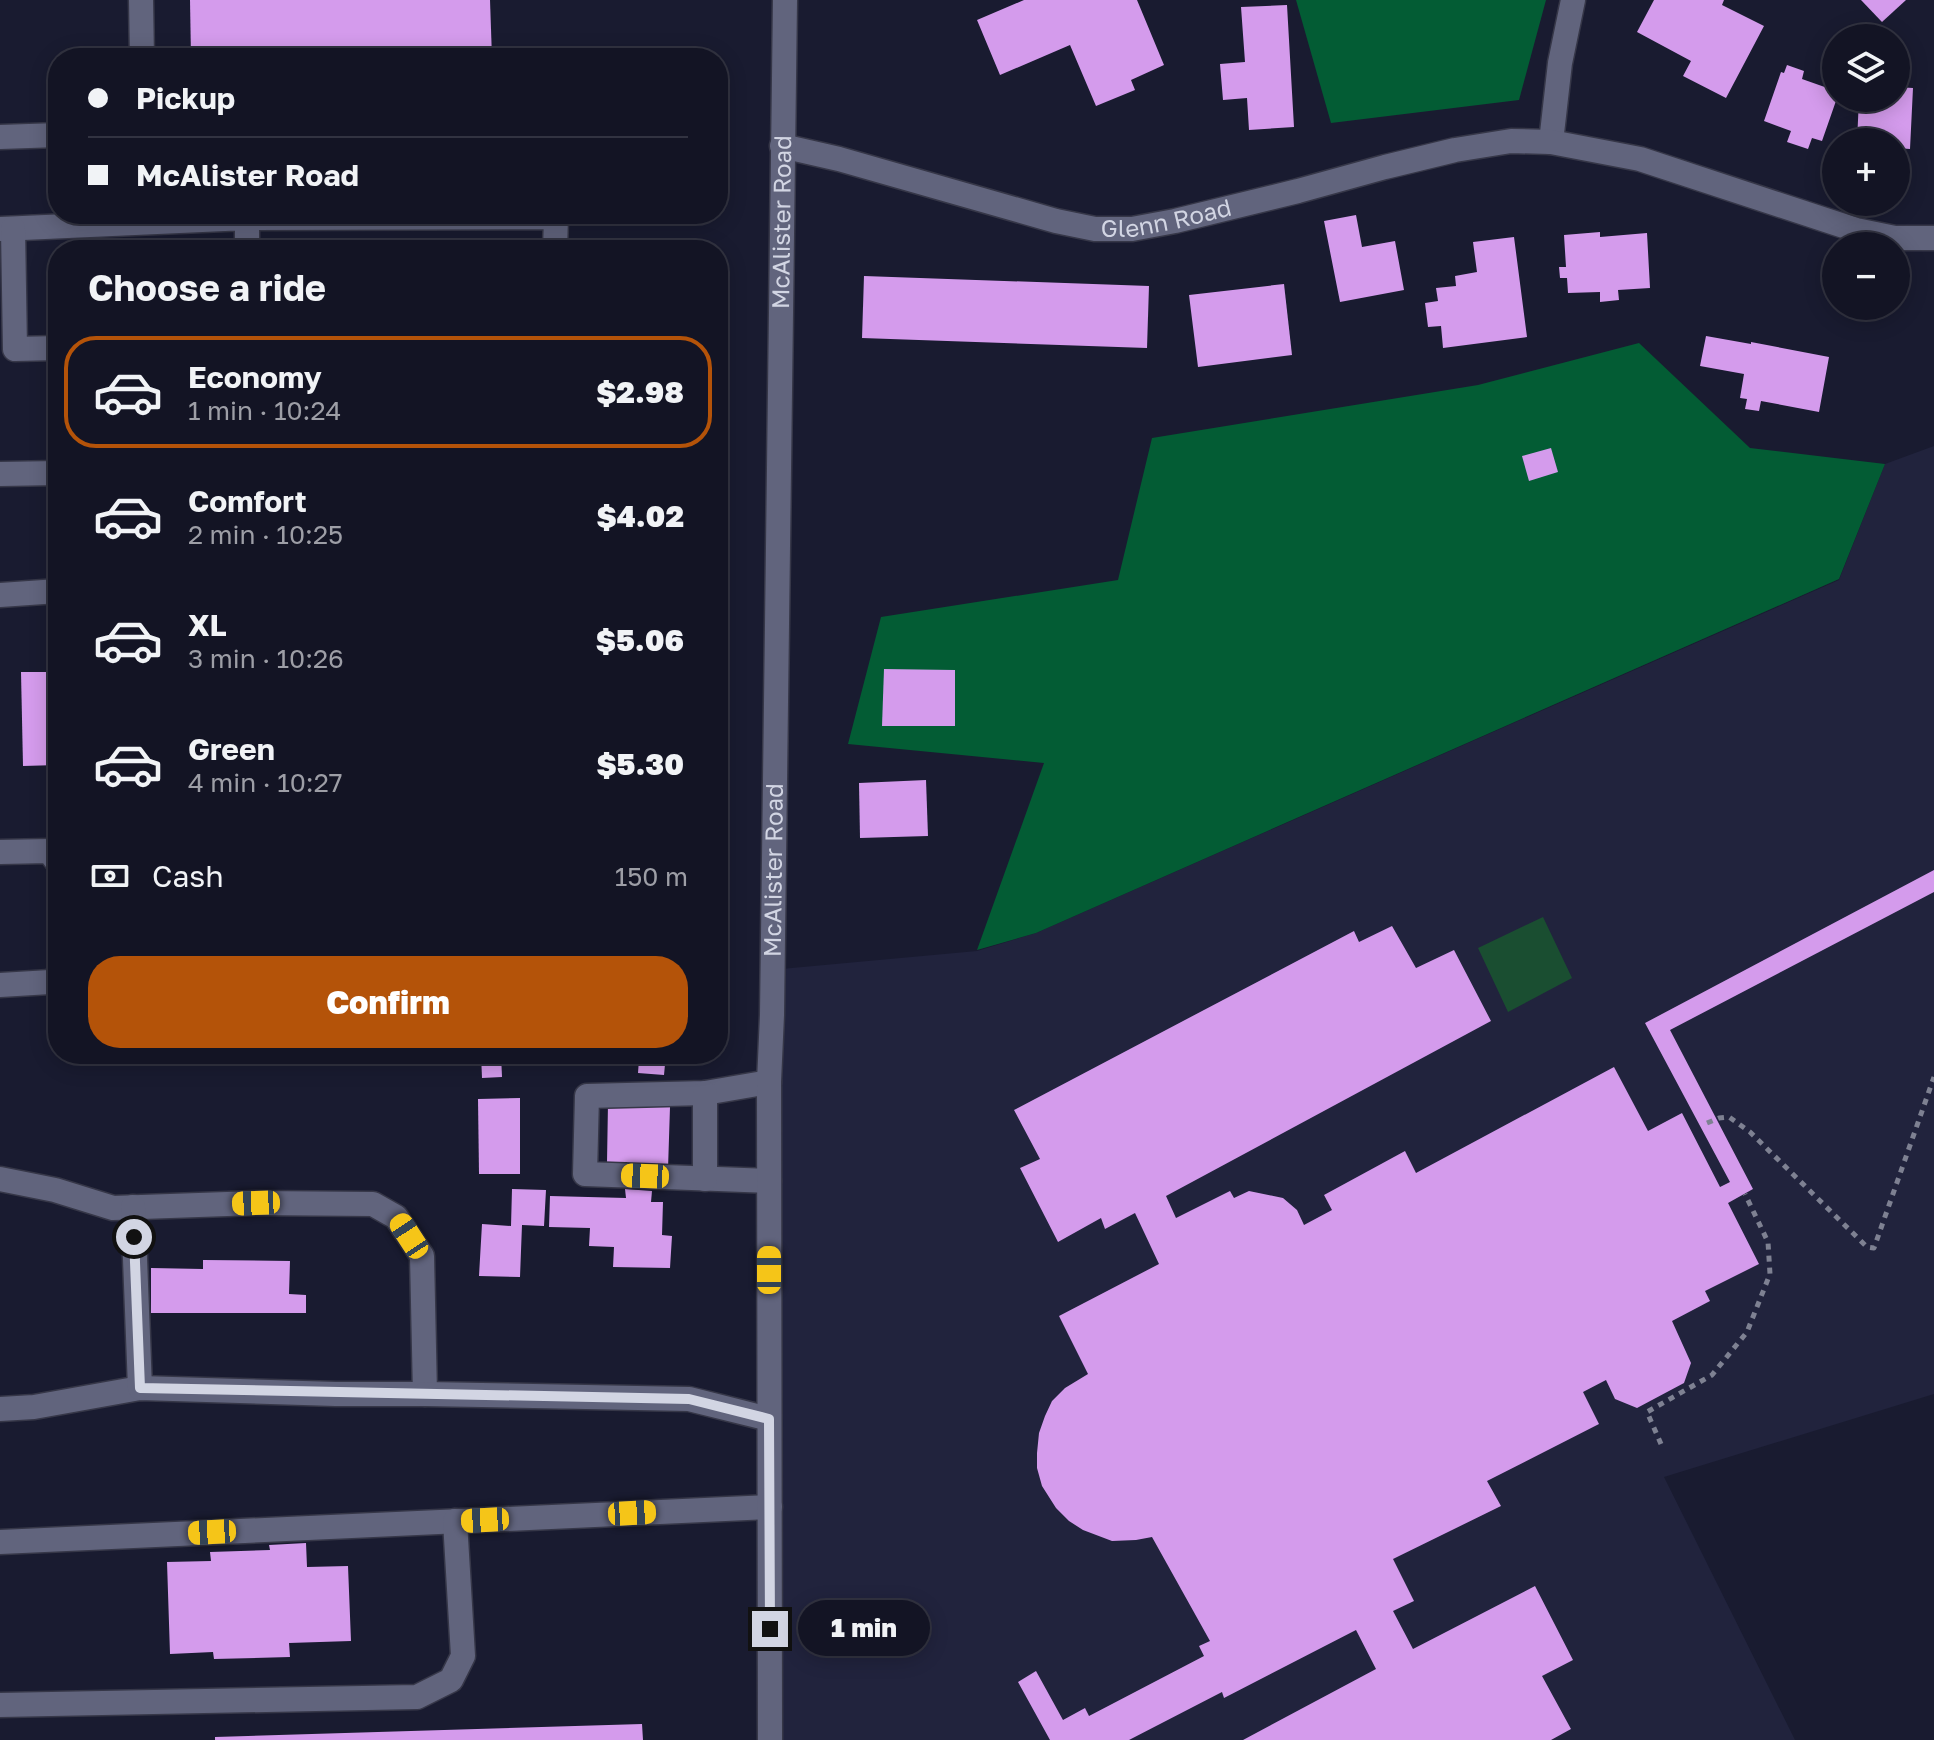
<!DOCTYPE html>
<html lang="en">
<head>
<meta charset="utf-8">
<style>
  :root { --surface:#131424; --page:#202131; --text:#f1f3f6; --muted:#9d9ea6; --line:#323341; --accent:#b45309 }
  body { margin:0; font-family:"Golos Text",sans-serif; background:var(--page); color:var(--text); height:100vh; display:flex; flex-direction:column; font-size:30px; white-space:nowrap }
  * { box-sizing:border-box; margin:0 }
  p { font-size:26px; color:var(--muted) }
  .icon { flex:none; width:44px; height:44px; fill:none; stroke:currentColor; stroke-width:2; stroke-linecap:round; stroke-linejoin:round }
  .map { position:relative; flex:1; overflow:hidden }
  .side { position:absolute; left:48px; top:240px; width:680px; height:824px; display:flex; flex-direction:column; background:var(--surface); border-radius:32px; box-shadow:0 4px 20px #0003,0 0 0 2px var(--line) }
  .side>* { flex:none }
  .banner { position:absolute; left:48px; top:48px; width:680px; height:176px; border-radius:32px; box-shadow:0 4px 20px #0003,0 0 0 2px var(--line); display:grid; align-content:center; height:176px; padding:0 40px; background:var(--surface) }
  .fabs { position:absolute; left:1822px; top:24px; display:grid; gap:16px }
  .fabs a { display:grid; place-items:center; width:88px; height:88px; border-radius:50%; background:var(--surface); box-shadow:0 4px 20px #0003,0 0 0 2px var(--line); font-size:40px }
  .end { position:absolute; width:36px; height:36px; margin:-18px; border:10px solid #d2d5e3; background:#111; box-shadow:0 0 0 4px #111 }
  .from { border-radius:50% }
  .bubble { position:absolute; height:56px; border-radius:28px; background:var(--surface); box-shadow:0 4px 20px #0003,0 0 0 2px var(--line); font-size:26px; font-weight:800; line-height:56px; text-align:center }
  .car { position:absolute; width:24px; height:48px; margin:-24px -12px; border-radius:10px; box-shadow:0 0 6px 2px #0007; background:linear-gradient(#f5c518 24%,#345 0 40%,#f5c518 0 76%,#345 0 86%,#f5c518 0) }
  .banner b { display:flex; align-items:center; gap:28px; height:76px; font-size:30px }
  .banner b+b { border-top:2px solid var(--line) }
  .banner i { width:20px; height:20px; background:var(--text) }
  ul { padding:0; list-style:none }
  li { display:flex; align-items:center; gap:24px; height:112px; margin:0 16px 12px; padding:0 24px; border:4px solid transparent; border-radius:32px }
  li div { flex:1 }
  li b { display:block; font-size:30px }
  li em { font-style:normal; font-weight:800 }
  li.selected { border-color:var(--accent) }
  li>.icon { width:72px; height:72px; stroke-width:1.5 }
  h2 { padding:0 40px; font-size:36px; line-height:96px }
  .pay { display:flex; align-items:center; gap:20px; height:88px; padding:0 40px; font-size:30px }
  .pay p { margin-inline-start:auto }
  .action { display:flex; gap:16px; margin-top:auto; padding:16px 40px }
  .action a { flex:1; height:92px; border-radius:32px; background:var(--accent); color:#fff; font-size:32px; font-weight:800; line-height:92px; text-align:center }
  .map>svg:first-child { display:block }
  .built { fill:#21233d }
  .green { fill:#1a4e31 }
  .forest { fill:#035c34 }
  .building { fill:#d49bec }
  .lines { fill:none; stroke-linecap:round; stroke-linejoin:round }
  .lane-casing { stroke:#363748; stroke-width:27 }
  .street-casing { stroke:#363748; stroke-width:27 }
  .path { stroke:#7e8192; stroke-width:5; stroke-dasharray:6 6; stroke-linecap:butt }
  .lane { stroke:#61647d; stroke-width:24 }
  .street { stroke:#61647d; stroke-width:24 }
  .route { stroke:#d2d5e3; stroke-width:10 }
  .labels { text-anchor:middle; stroke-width:8; stroke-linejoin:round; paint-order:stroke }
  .street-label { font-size:24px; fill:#d2d5e3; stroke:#111226 }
</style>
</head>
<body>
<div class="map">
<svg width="1934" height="1740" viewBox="0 0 1934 1740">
  <rect width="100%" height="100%" fill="#191b30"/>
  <polygon class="built" points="1934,446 1934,1394 1664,1477 1795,1740 780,1740 781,969 977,951 1036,933 1839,580 1885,464"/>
  <polygon class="green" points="1543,917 1572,978 1508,1012 1478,948"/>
  <g class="forest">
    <polygon points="1296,0 1546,0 1519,100 1331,123"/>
    <polygon points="1639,343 1750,448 1885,464 1839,579 1036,933 977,950 1044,763 848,744 881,617 1118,580 1152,438 1478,385"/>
  </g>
  <g class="building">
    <polygon points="190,0 490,0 492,58 191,58"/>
    <polygon points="1024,0 1137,0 1164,65 1131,80 1135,90 1096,106 1070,45 1000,75 977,20"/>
    <polygon points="1654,0 1724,0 1722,5 1764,26 1726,98 1683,76 1691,61 1637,32"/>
    <polygon points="1861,0 1906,0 1882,22"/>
    <polygon points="1287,5 1294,127 1249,130 1247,98 1223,100 1220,64 1245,62 1241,7"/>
    <polygon points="1787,65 1804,71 1802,79 1836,91 1837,98 1822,141 1812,138 1808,149 1787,142 1791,131 1764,121 1781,72 1784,73"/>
    <polygon points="1896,87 1913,88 1910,149 1896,148 1896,142 1857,142 1859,98 1896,98"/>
    <polygon points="1356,215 1362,247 1395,241 1404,290 1340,302 1324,221"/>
    <polygon points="1600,232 1600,237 1647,233 1650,288 1618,290 1619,300 1600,302 1600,292 1568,293 1567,278 1560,278 1559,267 1566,267 1564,235"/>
    <polygon points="1514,237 1527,337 1443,348 1441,326 1428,327 1425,303 1438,301 1436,288 1456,286 1455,276 1477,272 1473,242"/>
    <polygon points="864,276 1149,286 1147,348 862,338"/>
    <polygon points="1284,284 1292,355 1198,367 1189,295"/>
    <polygon points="1706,336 1751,344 1751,342 1829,357 1819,412 1761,401 1759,411 1745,409 1747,399 1740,398 1744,374 1700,366"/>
    <polygon points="1551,448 1558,472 1529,481 1522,456"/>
    <polygon points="884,669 955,670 955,726 882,726"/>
    <polygon points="21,672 58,672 58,765 23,766"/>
    <polygon points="926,780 928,836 860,838 859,783"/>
    <polygon points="1934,870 1934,892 1670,1030 1753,1189 1728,1203 1759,1264 1705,1291 1710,1301 1672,1321 1691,1363 1684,1383 1637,1408 1615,1399 1606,1380 1583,1392 1599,1424 1487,1481 1501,1506 1393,1559 1414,1601 1393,1611 1413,1649 1535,1586 1573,1660 1542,1676 1571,1729 1551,1740 1243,1740 1376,1669 1356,1630 1224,1698 1222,1692 1129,1740 1050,1740 1018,1682 1036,1671 1063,1720 1085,1708 1089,1716 1204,1656 1199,1646 1210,1641 1152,1537 1136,1540 1112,1541 1083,1530 1069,1521 1056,1508 1042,1486 1037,1468 1037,1453 1039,1433 1045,1416 1052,1401 1065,1388 1088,1374 1059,1316 1159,1264 1135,1213 1105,1229 1101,1218 1058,1242 1020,1168 1040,1159 1014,1110 1354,931 1359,942 1392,926 1416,968 1454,950 1491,1021 1166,1196 1176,1218 1230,1191 1234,1198 1249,1191 1283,1198 1297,1210 1304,1225 1332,1210 1324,1195 1405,1151 1416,1173 1614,1067 1648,1131 1682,1113 1720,1187 1730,1182 1645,1023"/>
    <polygon points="481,1054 501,1054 502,1077 482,1078"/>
    <polygon points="589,1054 666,1054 664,1075 638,1073 639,1059 589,1056"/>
    <polygon points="520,1098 520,1174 479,1174 478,1099"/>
    <polygon points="608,1103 662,1104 663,1107 670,1107 668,1169 626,1169 627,1162 607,1162"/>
    <polygon points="512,1189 546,1190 544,1226 522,1225 520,1277 479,1276 482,1224 511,1226"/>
    <polygon points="625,1189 652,1191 651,1202 663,1202 662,1235 672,1236 670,1268 613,1267 614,1247 589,1246 590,1228 549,1227 550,1196 626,1198"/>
    <polygon points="203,1260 290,1261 289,1294 306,1295 306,1313 151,1313 151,1268 203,1269"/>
    <polygon points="306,1543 307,1567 348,1566 351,1641 289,1643 290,1657 214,1659 213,1652 170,1654 167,1562 211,1561 210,1552 270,1550 269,1545"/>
    <polygon points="642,1724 643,1740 215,1740 215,1737"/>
  </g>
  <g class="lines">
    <defs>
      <g id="lane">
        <polyline points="141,0 142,58"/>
        <polyline points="0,137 58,135"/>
        <polyline points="247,218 556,217 555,250"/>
        <polyline points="0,229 247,218 247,250"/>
        <polyline points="13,229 15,349 58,348"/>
        <polyline points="0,474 58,473"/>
        <polyline points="0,595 58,591"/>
        <polyline points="0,852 49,851 58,863"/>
        <polyline points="0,985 50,982 58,976"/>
        <polyline points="769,1082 705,1093 587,1096 585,1174 769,1181"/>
        <polyline points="0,1179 55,1190 113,1208 256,1203 373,1204 396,1217 422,1256 425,1394 336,1394 140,1388 34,1407 0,1409"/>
        <polyline points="705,1179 705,1093"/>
        <polyline points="133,1207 140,1388"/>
        <polyline points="425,1394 689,1399 769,1419"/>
        <polyline points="0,1542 770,1507"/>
        <polyline points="0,1705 417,1697 451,1680 463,1656 455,1521"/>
      </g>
      <g id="street">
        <polyline points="1551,142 1560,63 1573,0"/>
        <path id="s1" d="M782,146L839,159L1056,221L1095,229H1132L1175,221L1298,191L1385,167L1455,150L1511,141L1551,142L1640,159L1856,230L1895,238H1934"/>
        <path id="s2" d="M770,1740L769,1082L772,1015L785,0"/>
      </g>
    </defs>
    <use href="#lane" class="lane-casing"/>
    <use href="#street" class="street-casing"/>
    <g class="path">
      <polyline points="1707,1123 1719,1118 1729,1117 1750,1132 1867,1247 1874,1248 1934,1077"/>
      <polyline points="1661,1444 1647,1412 1712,1375 1747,1332 1770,1274 1768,1242 1745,1194"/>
    </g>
    <use href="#lane" class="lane"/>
    <use href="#street" class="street"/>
  </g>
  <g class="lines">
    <polyline class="route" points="134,1237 140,1388 689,1399 769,1419 770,1629"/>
  </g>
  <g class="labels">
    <g class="street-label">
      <text dy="8" stroke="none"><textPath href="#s1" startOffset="396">Glenn Road</textPath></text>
      <text dy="8" stroke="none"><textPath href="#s2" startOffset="1518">McAlister Road</textPath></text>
      <text dy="8" stroke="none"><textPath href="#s2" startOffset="870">McAlister Road</textPath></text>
    </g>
  </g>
</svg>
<div class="fabs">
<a><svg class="icon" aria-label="layers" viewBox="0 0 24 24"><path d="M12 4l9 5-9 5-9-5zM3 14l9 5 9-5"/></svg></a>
<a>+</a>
<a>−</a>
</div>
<i class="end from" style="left:134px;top:1237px"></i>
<i class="end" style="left:770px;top:1629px"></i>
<div class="bubble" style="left:798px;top:1600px;width:132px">1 min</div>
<i class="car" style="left:645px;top:1176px;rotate:272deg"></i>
<i class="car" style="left:256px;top:1203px;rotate:268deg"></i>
<i class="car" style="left:409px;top:1236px;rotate:327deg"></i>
<i class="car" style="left:769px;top:1270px;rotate:0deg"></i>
<i class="car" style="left:632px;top:1513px;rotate:87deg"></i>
<i class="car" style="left:485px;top:1520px;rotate:267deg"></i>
<i class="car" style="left:212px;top:1532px;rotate:267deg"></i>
<div class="banner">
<b><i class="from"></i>Pickup</b>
<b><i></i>McAlister Road</b>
</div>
<section class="side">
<h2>Choose a ride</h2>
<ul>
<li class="selected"><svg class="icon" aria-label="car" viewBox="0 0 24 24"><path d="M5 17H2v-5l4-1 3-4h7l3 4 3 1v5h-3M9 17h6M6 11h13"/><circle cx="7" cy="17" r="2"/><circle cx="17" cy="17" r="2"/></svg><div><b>Economy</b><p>1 min · 10:24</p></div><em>$2.98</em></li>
<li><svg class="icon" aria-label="car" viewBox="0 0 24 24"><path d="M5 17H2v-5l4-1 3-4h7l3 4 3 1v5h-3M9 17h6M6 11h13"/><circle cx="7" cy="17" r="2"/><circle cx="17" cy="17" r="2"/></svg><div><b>Comfort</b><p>2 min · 10:25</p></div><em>$4.02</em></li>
<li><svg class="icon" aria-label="car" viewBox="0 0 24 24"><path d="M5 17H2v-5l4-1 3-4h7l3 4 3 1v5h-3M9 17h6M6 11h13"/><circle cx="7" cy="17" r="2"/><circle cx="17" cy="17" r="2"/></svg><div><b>XL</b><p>3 min · 10:26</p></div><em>$5.06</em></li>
<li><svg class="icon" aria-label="car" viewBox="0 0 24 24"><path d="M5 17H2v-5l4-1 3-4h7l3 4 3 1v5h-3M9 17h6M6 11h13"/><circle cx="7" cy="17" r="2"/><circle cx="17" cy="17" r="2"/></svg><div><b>Green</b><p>4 min · 10:27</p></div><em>$5.30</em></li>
</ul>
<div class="pay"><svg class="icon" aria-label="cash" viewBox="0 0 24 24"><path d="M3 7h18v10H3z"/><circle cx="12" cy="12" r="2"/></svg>Cash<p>150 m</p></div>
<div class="action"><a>Confirm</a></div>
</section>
</div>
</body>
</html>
